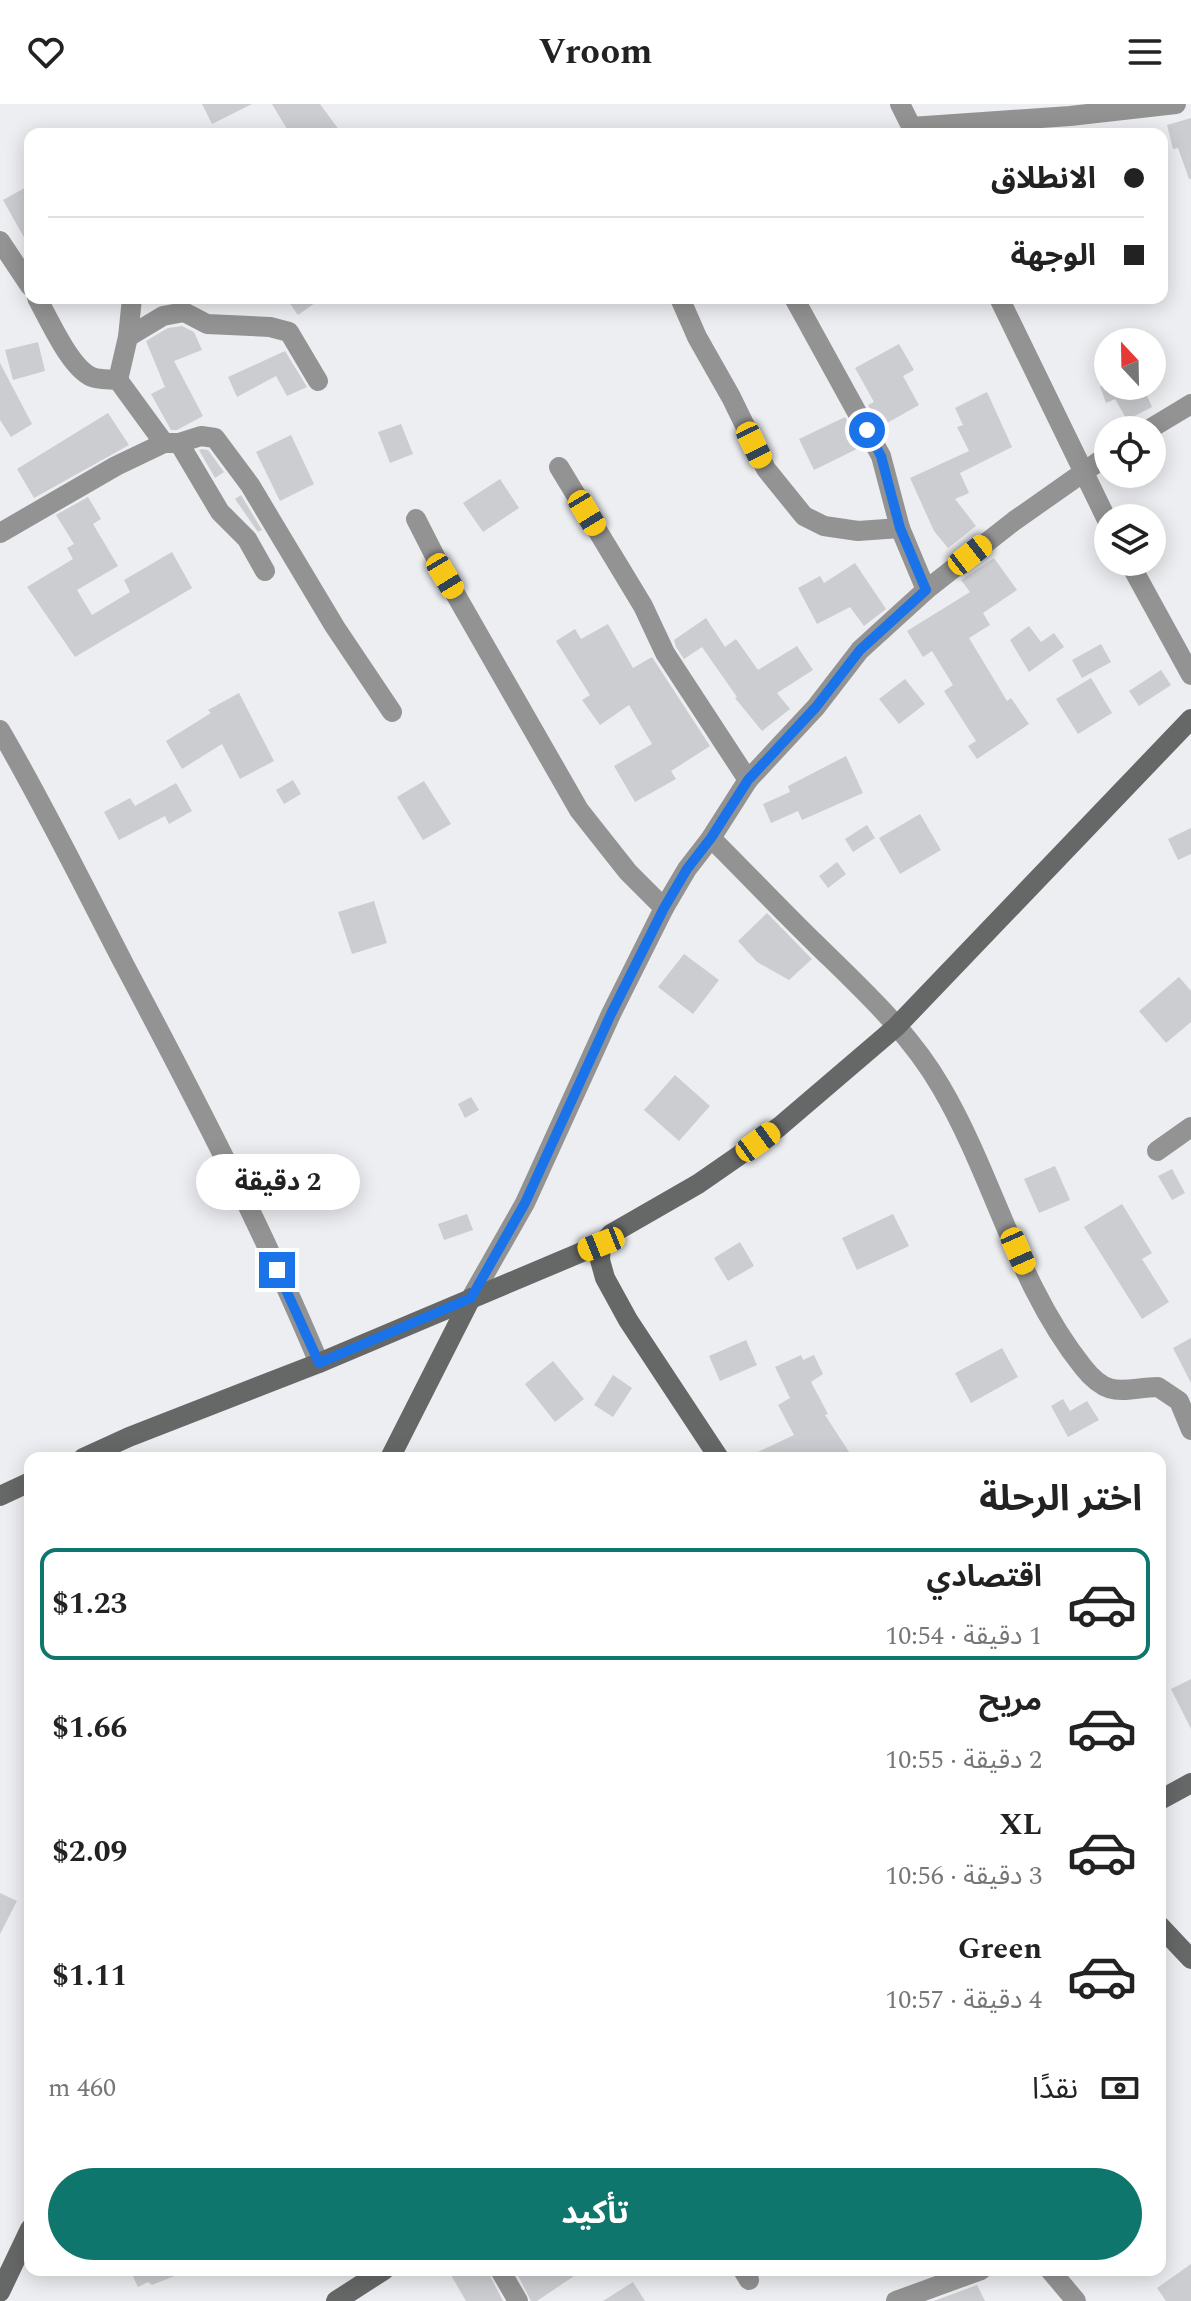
<!DOCTYPE html>
<html lang="ar">
<head>
<meta charset="utf-8">
<style>
  :root { --surface:#fff; --page:#f6f6f6; --text:#222; --muted:#767676; --line:#e0e0e0; --accent:#0f766e }
  body { margin:0; font-family:Spectral,"Noto Sans Arabic",serif; background:var(--page); color:var(--text); direction:rtl; height:100vh; display:flex; flex-direction:column; font-size:30px; white-space:nowrap }
  * { box-sizing:border-box; margin:0 }
  p { font-size:26px; color:var(--muted) }
  .icon { flex:none; width:44px; height:44px; fill:none; stroke:currentColor; stroke-width:2; stroke-linecap:round; stroke-linejoin:round }
  .map { position:relative; flex:1; overflow:hidden; direction:ltr }
  .sheet { position:absolute; left:24px; top:1348px; width:1142px; height:824px; display:flex; flex-direction:column; background:var(--surface); border-radius:16px; box-shadow:0 4px 20px #0003; direction:rtl }
  .sheet>* { flex:none }
  .banner { position:absolute; left:24px; top:24px; width:1144px; height:176px; border-radius:16px; box-shadow:0 4px 20px #0003; direction:rtl; display:grid; align-content:center; height:176px; padding:0 24px; background:var(--surface) }
  .needle { width:52px; rotate:338deg }
  .fabs { position:absolute; left:1094px; top:224px; display:grid; gap:16px }
  .fabs a { display:grid; place-items:center; width:72px; height:72px; border-radius:50%; background:var(--surface); box-shadow:0 4px 20px #0003; font-size:40px }
  .end { position:absolute; width:36px; height:36px; margin:-18px; border:10px solid #1a73e8; background:#fff; box-shadow:0 0 0 4px #fff }
  .from { border-radius:50% }
  .bubble { position:absolute; height:56px; border-radius:28px; background:var(--surface); box-shadow:0 4px 20px #0003; font-size:26px; font-weight:700; line-height:56px; text-align:center; direction:rtl }
  .car { position:absolute; width:24px; height:48px; margin:-24px -12px; border-radius:10px; box-shadow:0 0 6px 2px #0007; background:linear-gradient(#f5c518 24%,#345 0 40%,#f5c518 0 76%,#345 0 86%,#f5c518 0) }
  .banner b { display:flex; align-items:center; gap:28px; height:76px; font-size:30px }
  .banner b+b { border-top:2px solid var(--line) }
  .banner i { width:20px; height:20px; background:var(--text) }
  ul { padding:0; list-style:none }
  li { display:flex; align-items:center; gap:24px; height:112px; margin:0 16px 12px; padding:0 8px; border:4px solid transparent; border-radius:16px }
  li div { flex:1 }
  li b { display:block; font-size:30px }
  li em { font-style:normal; font-weight:700 }
  li.active { border-color:var(--accent) }
  li>.icon { width:72px; height:72px; stroke-width:1.5 }
  h2 { padding:0 24px; font-size:36px; line-height:96px }
  .pay { display:flex; align-items:center; gap:20px; height:88px; padding:0 24px; font-size:30px }
  .pay p { margin-inline-start:auto }
  .cta { display:flex; gap:16px; margin-top:auto; padding:16px 24px }
  .cta a { flex:1; height:92px; border-radius:48px; background:var(--accent); color:#fff; font-size:32px; font-weight:700; line-height:92px; text-align:center }
  header { display:flex; justify-content:space-between; align-items:center; height:104px; padding:0 24px; background:var(--surface); font-size:36px; font-weight:700 }
  .map>svg:first-child { display:block }
  .building { fill:#cccdd0 }
  .lines { fill:none; stroke-linecap:round; stroke-linejoin:round }
  .street { stroke:#929392; stroke-width:20 }
  .secondary { stroke:#666867; stroke-width:20 }
  .route { stroke:#1a73e8; stroke-width:10 }
</style>
</head>
<body>
<header><svg class="icon" aria-label="menu" viewBox="0 0 24 24"><path d="M4 6h16M4 12h16M4 18h16"/></svg>Vroom<svg class="icon" aria-label="heart" viewBox="0 0 24 24"><path d="M12 20l-8-8c-3-5 5-10 8-4 3-6 11-1 8 4z"/></svg></header>
<div class="map">
<svg width="1191" height="2197" viewBox="0 0 1191 2197">
  <rect width="100%" height="100%" fill="#edeef1"/>
  <g class="building">
    <polygon points="202,0 252,0 212,20"/>
    <polygon points="272,0 320,0 342,30 290,30"/>
    <polygon points="1191,14 1191,75 1189,75 1178,44 1173,45 1167,21"/>
    <polygon points="30,81 30,144 3,96"/>
    <polygon points="286,194 322,194 298,211"/>
    <polygon points="182,222 194,228 202,246 174,257 203,312 177,326 171,326 151,290 165,283 146,237 168,224"/>
    <polygon points="38,238 45,267 13,276 5,246"/>
    <polygon points="899,240 914,266 903,272 919,301 880,323 868,301 874,298 855,264"/>
    <polygon points="285,247 307,283 287,292 276,272 237,293 228,273"/>
    <polygon points="0,259 32,320 11,333 0,316"/>
    <polygon points="1100,282 1147,282 1144,285 1152,303 1127,316 1115,295 1106,299"/>
    <polygon points="987,288 1012,343 960,369 969,389 955,395 976,422 948,444 934,427 910,374 969,347 957,323 963,321 955,304"/>
    <polygon points="108,309 129,341 34,394 17,365"/>
    <polygon points="845,313 861,343 814,366 799,335"/>
    <polygon points="401,320 413,350 390,359 378,328"/>
    <polygon points="291,331 314,380 280,397 256,348"/>
    <polygon points="202,345 208,346 224,368 215,374 199,346"/>
    <polygon points="500,375 519,404 483,428 463,399"/>
    <polygon points="241,391 262,426 258,428 235,395"/>
    <polygon points="88,393 101,415 93,420 118,462 77,486 92,511 130,488 124,476 172,448 192,484 75,553 27,483 73,455 67,444 74,440 56,411"/>
    <polygon points="994,454 1017,486 983,509 990,521 969,534 1007,597 1011,594 1029,620 977,655 968,642 976,637 944,587 953,581 932,547 923,553 907,527 970,488 961,476"/>
    <polygon points="855,459 886,505 864,522 850,503 817,520 798,484 820,472 824,479"/>
    <polygon points="706,514 725,543 736,535 758,566 797,542 813,566 777,589 790,605 762,627 735,594 737,593 702,543 684,555 676,543 674,536"/>
    <polygon points="608,520 633,564 652,553 710,642 671,667 676,675 635,698 614,662 652,640 629,601 600,621 582,596 590,591 556,537 575,525 581,535"/>
    <polygon points="1029,522 1041,538 1054,529 1064,543 1029,568 1010,536"/>
    <polygon points="1101,540 1111,558 1082,574 1072,556"/>
    <polygon points="1161,566 1171,581 1139,602 1129,587"/>
    <polygon points="1091,574 1112,609 1078,630 1056,595"/>
    <polygon points="905,575 925,600 899,620 879,595"/>
    <polygon points="239,589 274,657 240,675 222,640 182,665 166,637 211,609 208,606"/>
    <polygon points="846,652 863,689 802,716 798,707 771,719 763,700 790,688 788,682"/>
    <polygon points="293,676 301,690 284,700 276,686"/>
    <polygon points="424,677 451,720 423,736 397,693"/>
    <polygon points="176,679 192,707 169,720 165,712 119,736 104,708 130,694 135,702"/>
    <polygon points="920,710 941,746 900,770 879,734"/>
    <polygon points="867,721 875,734 853,748 845,735"/>
    <polygon points="1191,724 1191,750 1178,756 1168,735"/>
    <polygon points="837,758 846,770 828,784 819,772"/>
    <polygon points="374,797 387,839 352,850 338,808"/>
    <polygon points="767,809 812,855 789,876 757,858 738,837"/>
    <polygon points="684,850 719,876 693,910 658,883"/>
    <polygon points="1179,873 1191,887 1191,918 1166,939 1139,907"/>
    <polygon points="675,971 710,1002 679,1037 644,1006"/>
    <polygon points="471,993 479,1006 465,1014 458,1000"/>
    <polygon points="1055,1062 1070,1096 1039,1109 1024,1075"/>
    <polygon points="1172,1065 1185,1089 1172,1096 1158,1072"/>
    <polygon points="1122,1100 1152,1149 1142,1155 1169,1198 1142,1215 1084,1123"/>
    <polygon points="467,1110 473,1126 444,1136 438,1120"/>
    <polygon points="893,1110 909,1142 857,1166 842,1134"/>
    <polygon points="740,1138 754,1162 728,1177 714,1154"/>
    <polygon points="1191,1234 1191,1279 1173,1244"/>
    <polygon points="746,1236 757,1261 720,1277 709,1252"/>
    <polygon points="1002,1244 1018,1273 971,1299 955,1269"/>
    <polygon points="801,1251 803,1256 814,1251 823,1270 811,1278 828,1310 825,1311 853,1354 745,1354 794,1331 778,1301 790,1294 775,1263"/>
    <polygon points="553,1257 584,1295 555,1318 525,1280"/>
    <polygon points="613,1271 632,1284 613,1313 594,1301"/>
    <polygon points="1063,1295 1070,1307 1087,1297 1099,1316 1068,1333 1051,1302"/>
    <polygon points="1191,1575 1191,1625 1171,1585"/>
    <polygon points="0,1789 17,1797 0,1830"/>
    <polygon points="1191,2160 1191,2197 1166,2197 1157,2184"/>
    <polygon points="130,2166 187,2166 187,2167 152,2181 148,2178 138,2183"/>
    <polygon points="448,2166 487,2166 503,2197 466,2197"/>
    <polygon points="515,2166 583,2166 537,2197 531,2197"/>
    <polygon points="633,2178 645,2197 603,2197"/>
    <polygon points="977,2181 985,2197 934,2197"/>
  </g>
  <g class="lines">
    <g class="street">
      <polyline points="900,0 915,30"/>
      <polyline points="911,23 1070,12 1176,0"/>
      <polyline points="0,137 30,182"/>
      <path d="M37,194C49,215 70,264 92,273C98,276 111,275 118,276L164,339"/>
      <polyline points="680,194 697,233 731,293 766,365 804,412 824,422 858,427 900,424"/>
      <polyline points="794,194 881,352 900,424 926,486"/>
      <polyline points="999,194 1108,418"/>
      <polyline points="128,233 163,212 184,208 207,220 270,223 289,228 318,277"/>
      <polyline points="118,276 128,233 132,194"/>
      <polyline points="1148,326 1191,300"/>
      <polyline points="179,339 220,408 247,435 265,467"/>
      <polyline points="559,363 643,502 665,549 748,676"/>
      <polyline points="416,415 445,472 579,706 628,768 664,804"/>
      <polyline points="0,429 116,362 164,339 179,339 201,332 215,334 250,381 335,523 392,608"/>
      <polyline points="1129,458 1191,571"/>
      <path d="M0,626C45,703 84,783 125,862C194,992 262,1123 319,1259"/>
      <path d="M711,734C747,770 782,807 818,842C862,885 910,929 941,983C994,1073 1017,1181 1083,1263C1109,1296 1123,1284 1158,1283L1179,1297L1191,1326"/>
      <polyline points="1157,1047 1191,1023"/>
      <polyline points="471,1194 525,1099 611,910 664,804 687,765 711,734 748,676 816,603 860,546 926,486 1014,417 1108,351"/>
      <polyline points="500,2166 518,2197"/>
      <polyline points="743,2166 749,2176"/>
      <polyline points="1050,2166 1076,2197"/>
      <polyline points="896,2197 981,2166"/>
    </g>
    <g class="secondary">
      <polyline points="83,1354 129,1333 319,1259 601,1140"/>
      <polyline points="390,1354 471,1194"/>
      <polyline points="719,1354 628,1216 605,1174 600,1156 601,1140 611,1130 698,1080 737,1053 779,1023 896,923 1191,615"/>
      <polyline points="0,1392 30,1378"/>
      <polyline points="1160,1696 1191,1679"/>
      <polyline points="1160,1822 1191,1855"/>
      <polyline points="0,2188 30,2125"/>
      <polyline points="336,2197 384,2166"/>
    </g>
  </g>
  <g class="lines">
    <polyline class="route" points="277,1166 319,1259 471,1194 525,1099 611,910 664,804 687,765 711,734 748,676 816,603 860,546 926,486 900,424 881,352 867,326"/>
  </g>
</svg>
<div class="fabs">
<a><svg class="needle" viewBox="-14 -14 28 28"><path d="M0-13l5 13h-10z" fill="#e53935"/><path d="M0 13l5-13h-10z" fill="#767676"/></svg></a>
<a><svg class="icon" aria-label="locate" viewBox="0 0 24 24"><circle cx="12" cy="12" r="6"/><path d="M12 2v4M12 18v4M2 12h4M18 12h4"/></svg></a>
<a><svg class="icon" aria-label="layers" viewBox="0 0 24 24"><path d="M12 4l9 5-9 5-9-5zM3 14l9 5 9-5"/></svg></a>
</div>
<i class="end from" style="left:867px;top:326px"></i>
<i class="end" style="left:277px;top:1166px"></i>
<div class="bubble" style="left:196px;top:1050px;width:164px">2 دقيقة</div>
<i class="car" style="left:754px;top:341px;rotate:154deg"></i>
<i class="car" style="left:587px;top:409px;rotate:149deg"></i>
<i class="car" style="left:970px;top:451px;rotate:52deg"></i>
<i class="car" style="left:445px;top:472px;rotate:149deg"></i>
<i class="car" style="left:758px;top:1038px;rotate:54deg"></i>
<i class="car" style="left:601px;top:1140px;rotate:248deg"></i>
<i class="car" style="left:1018px;top:1147px;rotate:156deg"></i>
<div class="banner">
<b><i class="from"></i>الانطلاق</b>
<b><i></i>الوجهة</b>
</div>
<section class="sheet">
<h2>اختر الرحلة</h2>
<ul>
<li class="active"><svg class="icon" aria-label="car" viewBox="0 0 24 24"><path d="M5 17H2v-5l4-1 3-4h7l3 4 3 1v5h-3M9 17h6M6 11h13"/><circle cx="7" cy="17" r="2"/><circle cx="17" cy="17" r="2"/></svg><div><b>اقتصادي</b><p>1 دقيقة · 10:54</p></div><em>$1.23</em></li>
<li><svg class="icon" aria-label="car" viewBox="0 0 24 24"><path d="M5 17H2v-5l4-1 3-4h7l3 4 3 1v5h-3M9 17h6M6 11h13"/><circle cx="7" cy="17" r="2"/><circle cx="17" cy="17" r="2"/></svg><div><b>مريح</b><p>2 دقيقة · 10:55</p></div><em>$1.66</em></li>
<li><svg class="icon" aria-label="car" viewBox="0 0 24 24"><path d="M5 17H2v-5l4-1 3-4h7l3 4 3 1v5h-3M9 17h6M6 11h13"/><circle cx="7" cy="17" r="2"/><circle cx="17" cy="17" r="2"/></svg><div><b>XL</b><p>3 دقيقة · 10:56</p></div><em>$2.09</em></li>
<li><svg class="icon" aria-label="car" viewBox="0 0 24 24"><path d="M5 17H2v-5l4-1 3-4h7l3 4 3 1v5h-3M9 17h6M6 11h13"/><circle cx="7" cy="17" r="2"/><circle cx="17" cy="17" r="2"/></svg><div><b>Green</b><p>4 دقيقة · 10:57</p></div><em>$1.11</em></li>
</ul>
<div class="pay"><svg class="icon" aria-label="cash" viewBox="0 0 24 24"><path d="M3 7h18v10H3z"/><circle cx="12" cy="12" r="2"/></svg>نقدًا<p>460 m</p></div>
<div class="cta"><a>تأكيد</a></div>
</section>
</div>
</body>
</html>
